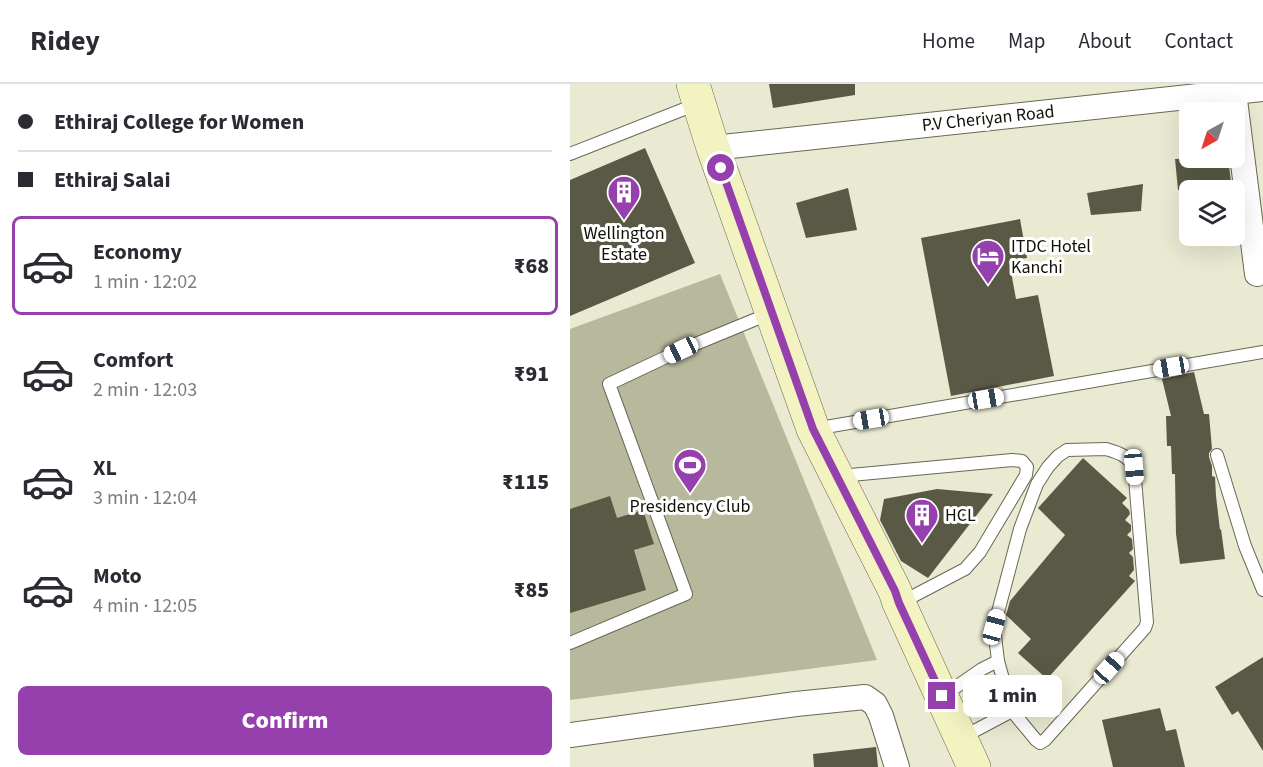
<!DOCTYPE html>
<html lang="en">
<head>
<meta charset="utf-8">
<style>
  :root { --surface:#fff; --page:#f7f7f7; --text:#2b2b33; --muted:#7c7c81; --line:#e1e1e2; --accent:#9540ad }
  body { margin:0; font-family:"Source Sans 3",sans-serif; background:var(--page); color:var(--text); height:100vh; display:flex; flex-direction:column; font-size:22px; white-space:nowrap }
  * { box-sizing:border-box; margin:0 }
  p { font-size:20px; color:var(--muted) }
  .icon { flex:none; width:33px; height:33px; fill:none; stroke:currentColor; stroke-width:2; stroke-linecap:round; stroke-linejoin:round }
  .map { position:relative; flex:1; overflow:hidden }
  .drawer { display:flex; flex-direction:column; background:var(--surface); width:570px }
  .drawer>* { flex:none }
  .top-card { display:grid; align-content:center; height:132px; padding:0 18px; background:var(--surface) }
  .needle { width:39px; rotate:219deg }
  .buttons { position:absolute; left:609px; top:18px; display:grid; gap:12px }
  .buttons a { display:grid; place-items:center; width:66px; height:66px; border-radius:9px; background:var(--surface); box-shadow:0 6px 24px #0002; font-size:30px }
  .end { position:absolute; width:27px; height:27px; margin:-14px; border:8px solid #9540ad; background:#fff; box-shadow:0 0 0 3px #fff }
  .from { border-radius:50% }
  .bubble { position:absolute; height:42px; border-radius:9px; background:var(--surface); box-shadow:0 6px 24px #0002; font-size:20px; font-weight:800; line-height:42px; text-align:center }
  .car { position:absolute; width:18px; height:36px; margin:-18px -9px; border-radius:8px; box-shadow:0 0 4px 2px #0007; background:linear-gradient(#fff 24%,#345 0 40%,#fff 0 76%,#345 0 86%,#fff 0) }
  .top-card b { display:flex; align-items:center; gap:21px; height:57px; font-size:22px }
  .top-card b+b { border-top:2px solid var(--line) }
  .top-card i { width:15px; height:15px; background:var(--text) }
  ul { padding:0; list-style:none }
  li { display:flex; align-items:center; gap:18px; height:99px; margin:0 12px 9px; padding:0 6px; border:3px solid transparent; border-radius:9px }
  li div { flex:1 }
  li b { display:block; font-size:22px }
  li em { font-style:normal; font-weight:800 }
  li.active { border-color:var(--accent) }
  li>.icon { width:54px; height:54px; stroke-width:1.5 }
  .cta { display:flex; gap:12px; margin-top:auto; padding:12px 18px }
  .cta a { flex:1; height:69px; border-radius:9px; background:var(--accent); color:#fff; font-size:24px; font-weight:800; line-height:69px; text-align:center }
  header { display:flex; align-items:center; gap:36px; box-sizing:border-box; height:84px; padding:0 30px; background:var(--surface); border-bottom:2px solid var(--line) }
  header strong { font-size:28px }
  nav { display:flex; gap:33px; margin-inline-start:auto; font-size:21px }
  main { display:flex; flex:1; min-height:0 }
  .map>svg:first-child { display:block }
  .green { fill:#b8b89c }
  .building { fill:#595945 }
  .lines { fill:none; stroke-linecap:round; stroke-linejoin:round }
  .lane-casing { stroke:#686854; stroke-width:14 }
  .street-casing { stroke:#686854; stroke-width:26 }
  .secondary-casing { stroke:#686854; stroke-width:34 }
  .lane { stroke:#fff; stroke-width:12 }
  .street { stroke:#fff; stroke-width:24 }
  .secondary { stroke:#f3f2c1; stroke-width:33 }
  .route { stroke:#9540ad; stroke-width:8 }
  .labels { text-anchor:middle; stroke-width:6; stroke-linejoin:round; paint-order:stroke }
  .street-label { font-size:18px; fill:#101008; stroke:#fff }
  .poi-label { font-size:18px; fill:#101008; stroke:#fff }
</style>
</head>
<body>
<header>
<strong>Ridey</strong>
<nav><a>Home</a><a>Map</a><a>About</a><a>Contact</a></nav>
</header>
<main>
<section class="drawer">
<div class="top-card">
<b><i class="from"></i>Ethiraj College for Women</b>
<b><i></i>Ethiraj Salai</b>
</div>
<ul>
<li class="active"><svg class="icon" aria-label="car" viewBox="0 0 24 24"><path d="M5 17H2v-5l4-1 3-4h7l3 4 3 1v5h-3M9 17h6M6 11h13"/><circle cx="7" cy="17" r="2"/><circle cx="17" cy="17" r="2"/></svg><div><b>Economy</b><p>1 min · 12:02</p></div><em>₹68</em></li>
<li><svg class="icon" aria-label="car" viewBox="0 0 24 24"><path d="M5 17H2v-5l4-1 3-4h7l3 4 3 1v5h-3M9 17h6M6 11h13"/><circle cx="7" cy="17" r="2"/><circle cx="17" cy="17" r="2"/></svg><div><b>Comfort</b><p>2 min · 12:03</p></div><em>₹91</em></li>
<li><svg class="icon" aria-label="car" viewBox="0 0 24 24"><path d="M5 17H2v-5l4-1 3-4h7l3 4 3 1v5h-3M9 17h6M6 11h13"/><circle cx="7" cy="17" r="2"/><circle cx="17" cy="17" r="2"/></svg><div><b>XL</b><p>3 min · 12:04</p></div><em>₹115</em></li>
<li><svg class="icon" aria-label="car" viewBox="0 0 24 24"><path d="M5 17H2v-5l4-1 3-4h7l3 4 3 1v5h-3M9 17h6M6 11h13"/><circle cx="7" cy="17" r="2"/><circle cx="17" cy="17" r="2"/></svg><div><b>Moto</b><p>4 min · 12:05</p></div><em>₹85</em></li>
</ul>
<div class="cta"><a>Confirm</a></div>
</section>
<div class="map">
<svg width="693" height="683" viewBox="0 0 693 683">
  <rect width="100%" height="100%" fill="#eaead3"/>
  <polygon class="green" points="150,190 307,576 0,616 0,245"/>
  <g class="building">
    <polygon points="199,0 285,0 285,11 203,24"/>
    <polygon points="75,64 125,179 0,232 0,96"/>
    <polygon points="625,74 658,74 662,106 608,106 605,75"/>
    <polygon points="573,100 571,127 521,131 517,109"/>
    <polygon points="278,104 287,146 236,154 226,119"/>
    <polygon points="450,135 457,174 439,177 446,215 468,211 484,292 381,312 351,154"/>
    <polygon points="624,288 634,330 639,330 642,365 639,369 639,373 642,382 642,392 645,393 646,412 650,446 651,445 655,475 610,480 606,450 605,390 602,390 601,362 597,362 596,332 601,332 592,295"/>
    <polygon points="513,374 557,414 552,419 559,426 560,430 555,436 561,441 561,447 557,451 562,455 563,465 559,469 563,473 564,486 559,492 565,497 477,595 448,569 461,555 436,531 440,517 495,451 468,424"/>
    <polygon points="367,405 423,410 358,494 331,477 310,436 314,415"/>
    <polygon points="40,412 47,434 73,426 84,460 64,466 76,506 0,529 0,425"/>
    <polygon points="693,573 693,667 668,627 662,631 645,603"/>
    <polygon points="590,624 596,647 606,645 615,683 543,683 532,636"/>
    <polygon points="306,663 308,683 244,683 243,670"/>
  </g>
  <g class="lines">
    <defs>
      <g id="lane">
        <polyline points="0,70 127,20"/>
        <polyline points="244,345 693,268"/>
        <path d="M536,365C549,369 557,371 564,383L577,538L575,544L475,656L470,659L466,656L442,627L428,577L424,543L450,445L467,400L478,383L488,372L497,366Z"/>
        <polyline points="647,371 675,462 693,506"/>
        <polyline points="270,392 442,376 452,377 457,383 456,391 410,468 395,485 330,519"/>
        <polyline points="0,559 116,510 39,300 111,266 201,229"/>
        <polyline points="373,612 412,585 428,577"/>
        <polyline points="393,653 442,627"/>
      </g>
      <g id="street">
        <polyline points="664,8 687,190"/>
        <polyline points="143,64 693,5"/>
        <polyline points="0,651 226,620 295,613 305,620 311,632 327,683"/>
      </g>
      <polyline id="secondary" points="123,0 143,64 243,345 325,507 329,519 404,683"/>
    </defs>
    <use href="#lane" class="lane-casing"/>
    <use href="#street" class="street-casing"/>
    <use href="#secondary" class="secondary-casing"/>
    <use href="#lane" class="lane"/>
    <use href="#street" class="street"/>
    <use href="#secondary" class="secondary"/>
  </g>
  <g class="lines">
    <polyline class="route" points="151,84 243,345 325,507 329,519 372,612"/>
  </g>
  <defs>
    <symbol id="building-pin" viewBox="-11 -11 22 30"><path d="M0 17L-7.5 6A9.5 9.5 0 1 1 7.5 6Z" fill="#9540ad" stroke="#fff"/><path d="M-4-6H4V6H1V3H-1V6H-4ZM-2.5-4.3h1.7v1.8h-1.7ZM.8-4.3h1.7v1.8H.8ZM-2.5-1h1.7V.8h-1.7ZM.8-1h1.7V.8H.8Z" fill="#fff"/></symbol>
    <symbol id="hotel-pin" viewBox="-11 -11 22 30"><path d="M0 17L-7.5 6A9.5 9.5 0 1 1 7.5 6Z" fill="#9540ad" stroke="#fff"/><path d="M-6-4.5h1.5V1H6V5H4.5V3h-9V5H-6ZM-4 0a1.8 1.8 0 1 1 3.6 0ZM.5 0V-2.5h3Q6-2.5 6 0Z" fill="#fff"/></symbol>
    <symbol id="stadium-pin" viewBox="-11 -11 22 30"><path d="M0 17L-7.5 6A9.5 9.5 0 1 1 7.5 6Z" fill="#9540ad" stroke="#fff"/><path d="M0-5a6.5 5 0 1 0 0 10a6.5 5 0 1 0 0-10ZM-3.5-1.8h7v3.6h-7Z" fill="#fff"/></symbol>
  </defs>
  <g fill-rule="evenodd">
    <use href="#building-pin" x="35" y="89" width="38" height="52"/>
    <use href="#hotel-pin" x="399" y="153" width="38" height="52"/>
    <use href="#stadium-pin" x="101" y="362" width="38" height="52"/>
    <use href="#building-pin" x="333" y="412" width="38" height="52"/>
  </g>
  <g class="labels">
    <g class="street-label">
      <text transform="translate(418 34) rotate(-6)" y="6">P.V Cheriyan Road</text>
    </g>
    <g class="poi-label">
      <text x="54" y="155">Wellington<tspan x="54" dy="21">Estate</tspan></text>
      <text x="441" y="168" text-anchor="start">ITDC Hotel<tspan x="441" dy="21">Kanchi</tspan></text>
      <text x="120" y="428">Presidency Club</text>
      <text x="375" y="437" text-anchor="start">HCL</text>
    </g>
  </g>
</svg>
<div class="buttons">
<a><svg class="needle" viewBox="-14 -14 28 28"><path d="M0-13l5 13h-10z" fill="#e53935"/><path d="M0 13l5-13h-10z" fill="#7c7c81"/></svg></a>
<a><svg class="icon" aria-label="layers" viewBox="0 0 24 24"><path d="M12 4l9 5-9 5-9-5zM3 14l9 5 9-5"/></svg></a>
</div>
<i class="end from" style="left:151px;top:84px"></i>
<i class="end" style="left:372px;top:612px"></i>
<div class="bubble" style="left:393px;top:591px;width:99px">1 min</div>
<i class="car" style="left:111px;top:266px;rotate:245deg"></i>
<i class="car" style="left:601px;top:283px;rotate:260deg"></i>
<i class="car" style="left:416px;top:315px;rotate:80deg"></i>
<i class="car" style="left:301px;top:335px;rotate:260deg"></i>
<i class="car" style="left:564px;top:383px;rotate:175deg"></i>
<i class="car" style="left:424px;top:543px;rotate:15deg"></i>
<i class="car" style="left:539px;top:584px;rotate:42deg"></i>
</div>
</main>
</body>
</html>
